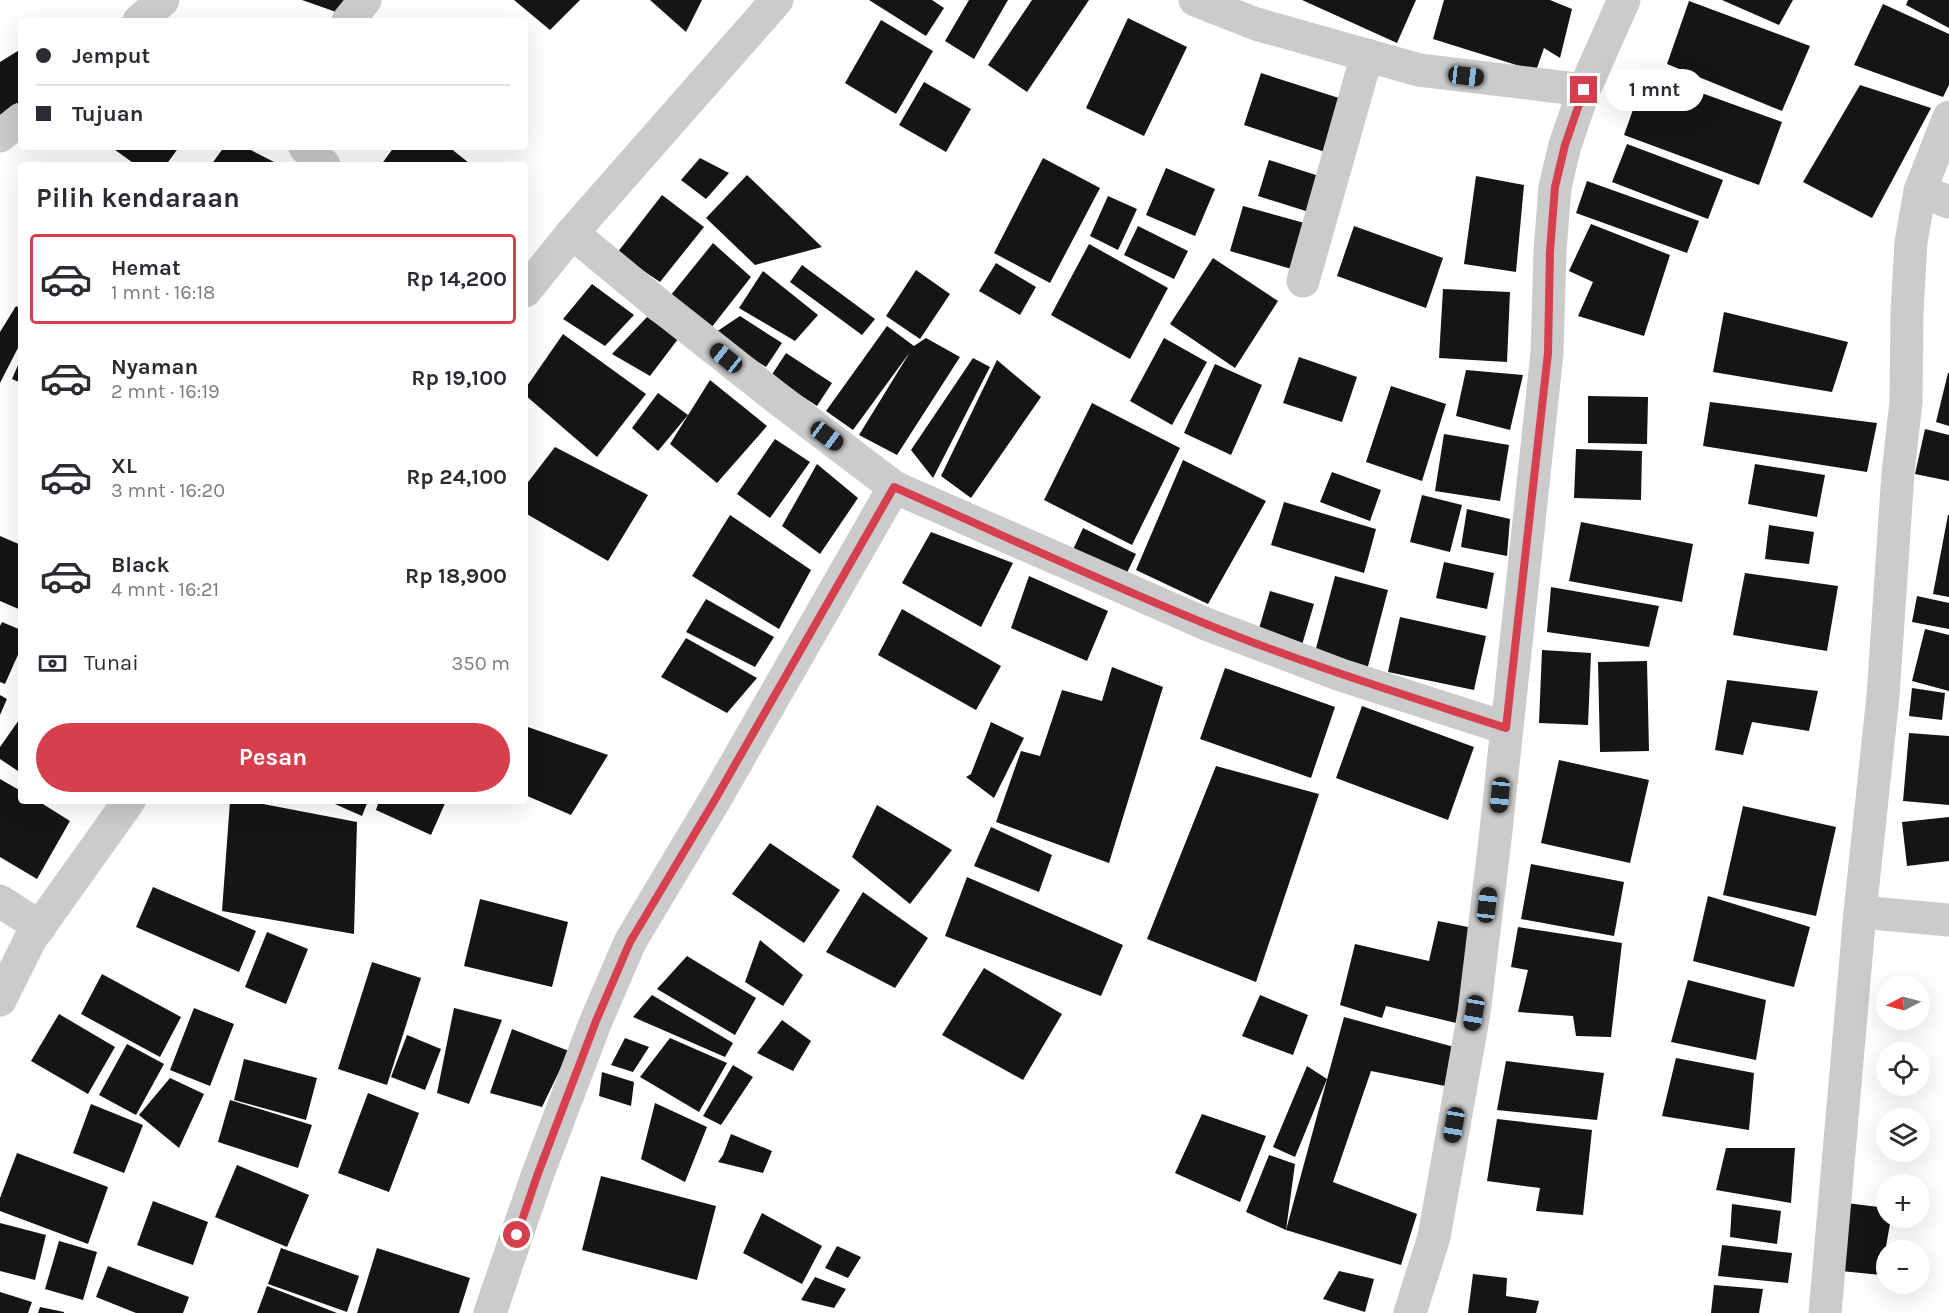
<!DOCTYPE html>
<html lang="id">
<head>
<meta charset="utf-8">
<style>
  :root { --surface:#fff; --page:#f2f2f3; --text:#2b2b33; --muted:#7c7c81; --line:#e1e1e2; --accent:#d63f4d }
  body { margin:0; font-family:Karla,sans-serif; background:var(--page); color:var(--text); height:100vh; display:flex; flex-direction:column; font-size:22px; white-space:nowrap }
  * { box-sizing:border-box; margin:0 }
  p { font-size:20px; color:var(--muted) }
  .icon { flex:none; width:33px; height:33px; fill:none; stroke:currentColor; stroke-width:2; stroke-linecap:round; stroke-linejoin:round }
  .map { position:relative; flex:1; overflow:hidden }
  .details { position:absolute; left:18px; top:162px; width:510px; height:642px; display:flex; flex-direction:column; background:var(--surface); border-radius:6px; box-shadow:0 6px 24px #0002 }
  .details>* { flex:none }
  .guide { position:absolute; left:18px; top:18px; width:510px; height:132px; border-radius:6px; box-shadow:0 6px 24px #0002; display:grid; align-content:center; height:132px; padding:0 18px; background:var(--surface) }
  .needle { width:39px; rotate:264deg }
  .buttons { position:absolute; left:1876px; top:976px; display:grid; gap:12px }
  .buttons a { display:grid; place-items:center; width:54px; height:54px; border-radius:50%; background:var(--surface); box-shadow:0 6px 24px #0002; font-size:30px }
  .end { position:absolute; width:27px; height:27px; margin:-14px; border:8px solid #d63f4d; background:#fff; box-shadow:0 0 0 3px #fff }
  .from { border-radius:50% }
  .bubble { position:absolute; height:42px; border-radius:21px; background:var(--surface); box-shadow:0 6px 24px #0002; font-size:20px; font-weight:700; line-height:42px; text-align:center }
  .car { position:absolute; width:18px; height:36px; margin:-18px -9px; border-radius:8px; box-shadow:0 0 4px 2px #0007; background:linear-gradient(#222 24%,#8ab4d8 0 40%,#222 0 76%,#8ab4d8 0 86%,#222 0) }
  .guide b { display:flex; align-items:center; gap:21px; height:57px; font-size:22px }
  .guide b+b { border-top:2px solid var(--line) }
  .guide i { width:15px; height:15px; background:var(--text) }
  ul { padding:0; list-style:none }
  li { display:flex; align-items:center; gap:18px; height:90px; margin:0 12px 9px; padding:0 6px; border:3px solid transparent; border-radius:6px }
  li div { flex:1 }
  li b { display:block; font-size:22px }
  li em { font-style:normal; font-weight:700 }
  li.on { border-color:var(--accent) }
  li>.icon { width:54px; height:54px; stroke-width:1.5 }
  h2 { padding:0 18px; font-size:27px; line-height:72px }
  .pay { display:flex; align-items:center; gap:15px; height:66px; padding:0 18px; font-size:22px }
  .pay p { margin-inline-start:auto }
  .cta { display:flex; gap:12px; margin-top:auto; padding:12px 18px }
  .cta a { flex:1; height:69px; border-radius:36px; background:var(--accent); color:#fff; font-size:24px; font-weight:700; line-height:69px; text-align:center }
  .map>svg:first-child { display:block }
  .building { fill:#151515 }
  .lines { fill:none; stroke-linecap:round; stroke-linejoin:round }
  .minor { stroke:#cbcbcb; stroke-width:33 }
  .route { stroke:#d63f4d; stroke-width:8 }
</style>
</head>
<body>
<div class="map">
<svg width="1949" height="1313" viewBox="0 0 1949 1313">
  <rect width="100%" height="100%" fill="#fff"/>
  <g class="building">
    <polygon points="302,0 344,0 339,13"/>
    <polygon points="514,0 580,0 550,30"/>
    <polygon points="650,0 702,0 686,32"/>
    <polygon points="869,0 932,0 944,8 926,36"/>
    <polygon points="969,0 1008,0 974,59 945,41"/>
    <polygon points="1032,0 1089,0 1027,92 988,65"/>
    <polygon points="1302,0 1416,0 1397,43"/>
    <polygon points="1444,0 1550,0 1572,9 1560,58 1544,48 1536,71 1433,39"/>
    <polygon points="1722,0 1793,0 1779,25"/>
    <polygon points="1908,0 1949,0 1949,28 1906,5"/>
    <polygon points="1689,1 1810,46 1782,111 1667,64"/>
    <polygon points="1883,4 1949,34 1949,85 1943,97 1854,65"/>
    <polygon points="1128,18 1187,47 1144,136 1086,108"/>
    <polygon points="881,20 933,51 896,114 845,83"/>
    <polygon points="21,49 21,113 0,125 0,62"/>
    <polygon points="1261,73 1342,99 1325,152 1244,125"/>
    <polygon points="1646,73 1782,122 1759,185 1624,135"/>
    <polygon points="924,82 971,109 946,152 899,125"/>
    <polygon points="1860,85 1931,108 1872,218 1803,182"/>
    <polygon points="1627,144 1723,180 1708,219 1612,182"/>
    <polygon points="111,147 179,147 166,165 136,165"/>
    <polygon points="224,147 245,147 280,165 211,165"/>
    <polygon points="394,147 449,147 469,163 467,165 381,165"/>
    <polygon points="700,158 729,173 706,199 681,180"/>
    <polygon points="1043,158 1100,188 1050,283 994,253"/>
    <polygon points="1269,160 1319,176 1309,212 1258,196"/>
    <polygon points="1166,168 1215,189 1195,236 1146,215"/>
    <polygon points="747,175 822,247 755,265 706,218"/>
    <polygon points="1476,176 1524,185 1516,272 1464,264"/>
    <polygon points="1587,181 1699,221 1687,253 1576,213"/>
    <polygon points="662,195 704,227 660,282 617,253"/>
    <polygon points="1108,196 1137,209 1118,250 1090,236"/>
    <polygon points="1243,206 1308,224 1295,270 1230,251"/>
    <polygon points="1591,224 1670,255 1644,336 1578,316 1593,282 1569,271"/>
    <polygon points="1138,226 1188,251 1174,279 1124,255"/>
    <polygon points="1354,226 1443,258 1426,308 1337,276"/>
    <polygon points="713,243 751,277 711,328 671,295"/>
    <polygon points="1089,244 1168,288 1130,359 1051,315"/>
    <polygon points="1213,258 1278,301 1235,368 1170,324"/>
    <polygon points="996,263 1036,287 1020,315 979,291"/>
    <polygon points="802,265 875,319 862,335 790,282"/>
    <polygon points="916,270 950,294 920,339 886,316"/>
    <polygon points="763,271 818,315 795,341 739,308"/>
    <polygon points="592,284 634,315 605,346 563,319"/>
    <polygon points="1443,289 1510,292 1507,362 1439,358"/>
    <polygon points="16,306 21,309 21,342 0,383 0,332"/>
    <polygon points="1724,312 1848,342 1832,392 1713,372"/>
    <polygon points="740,316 782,343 766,367 713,334"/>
    <polygon points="647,317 678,339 650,376 612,354"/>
    <polygon points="887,326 914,346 926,338 960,357 897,455 859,435 910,352 853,430 826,411"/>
    <polygon points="563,334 646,394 597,457 525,395 525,389"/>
    <polygon points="1164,338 1207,362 1172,425 1130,401"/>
    <polygon points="786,353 832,383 817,406 771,376"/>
    <polygon points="1299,357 1357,377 1342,422 1283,403"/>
    <polygon points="21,358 21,383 12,379"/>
    <polygon points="973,358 990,367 933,478 911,450"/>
    <polygon points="997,360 1041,397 971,498 941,476"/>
    <polygon points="1215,364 1262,385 1231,455 1184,433"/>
    <polygon points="1466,370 1523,375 1510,430 1456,416"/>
    <polygon points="1948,373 1949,373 1949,426 1936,422"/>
    <polygon points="710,380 767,426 717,483 670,444"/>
    <polygon points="1391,386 1446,404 1422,481 1366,462"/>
    <polygon points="658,393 688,415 658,451 632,428"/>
    <polygon points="1588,396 1648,397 1647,444 1588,443"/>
    <polygon points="1710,402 1877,423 1867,472 1703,446"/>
    <polygon points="1092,403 1180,448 1132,545 1044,500"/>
    <polygon points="1925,429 1949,435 1949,481 1915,474"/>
    <polygon points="1444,434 1509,445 1500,501 1435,491"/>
    <polygon points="775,439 810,462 770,518 737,494"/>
    <polygon points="555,447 648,495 608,561 525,513 525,486"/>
    <polygon points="1576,449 1642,451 1641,500 1574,498"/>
    <polygon points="1183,460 1266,501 1208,604 1136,570"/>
    <polygon points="817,464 858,498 820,554 782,526"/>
    <polygon points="1755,464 1825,475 1817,517 1748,504"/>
    <polygon points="1332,472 1381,490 1370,521 1320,502"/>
    <polygon points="1422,495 1462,505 1450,552 1410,542"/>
    <polygon points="1284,502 1376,529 1364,573 1271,545"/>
    <polygon points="1467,509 1510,519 1507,556 1461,547"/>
    <polygon points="730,515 811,570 779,629 692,576"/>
    <polygon points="1948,515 1949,515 1949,597 1933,594"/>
    <polygon points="1581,522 1693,544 1682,602 1569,581"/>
    <polygon points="1769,525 1814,532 1809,564 1765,559"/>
    <polygon points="1083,528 1136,554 1124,579 1071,554"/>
    <polygon points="931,532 1013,563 981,627 902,583"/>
    <polygon points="0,536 21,545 21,610 0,601"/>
    <polygon points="1444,562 1494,573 1487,609 1436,598"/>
    <polygon points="1745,573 1838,586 1827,651 1733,635"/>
    <polygon points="1029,576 1108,611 1087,661 1011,628"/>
    <polygon points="1335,576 1388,590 1367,670 1314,656"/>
    <polygon points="1551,587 1659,606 1649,647 1547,632"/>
    <polygon points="1270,591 1314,604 1302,645 1258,632"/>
    <polygon points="1917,596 1949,603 1949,629 1912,622"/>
    <polygon points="706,599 774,637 755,667 686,632"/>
    <polygon points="902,609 1001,666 976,710 878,655"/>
    <polygon points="1400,617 1486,636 1474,690 1388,672"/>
    <polygon points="2,622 21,630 21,648 5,684 0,682 0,626"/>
    <polygon points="1925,629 1949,635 1949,691 1912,681"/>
    <polygon points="686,638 757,678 727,713 661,677"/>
    <polygon points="1542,650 1591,653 1588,725 1539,723"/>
    <polygon points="1647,661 1649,751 1600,752 1598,662"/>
    <polygon points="1112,667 1163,687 1109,863 996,822 1021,751 1040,756 1062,690 1102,701"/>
    <polygon points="1225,668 1335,707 1311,778 1200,739"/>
    <polygon points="1727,680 1818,691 1809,731 1752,722 1743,755 1715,750"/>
    <polygon points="1912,688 1945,693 1942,720 1909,716"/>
    <polygon points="0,695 7,699 0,715"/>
    <polygon points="1362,706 1474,747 1448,820 1336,778"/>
    <polygon points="21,717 21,773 0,759 0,747"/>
    <polygon points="991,722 1024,738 994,798 966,777 971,774"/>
    <polygon points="525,726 608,755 571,815 525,795"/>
    <polygon points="1909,733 1949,736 1949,805 1903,801"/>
    <polygon points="1559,760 1649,780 1630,863 1541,843"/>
    <polygon points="1216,766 1319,794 1256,982 1147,939"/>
    <polygon points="0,779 21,791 21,801 38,801 70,821 37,879 0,857"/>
    <polygon points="230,801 248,801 357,822 354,934 222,911"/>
    <polygon points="328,801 368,801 362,816"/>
    <polygon points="379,801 446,801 431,835 376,810"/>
    <polygon points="877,805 952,850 910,904 852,857"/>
    <polygon points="1743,806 1836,827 1816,916 1723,895"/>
    <polygon points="1949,817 1949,861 1907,866 1902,822"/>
    <polygon points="991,827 1052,855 1039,892 974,866"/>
    <polygon points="770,843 840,890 804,943 732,894"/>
    <polygon points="1531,864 1624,882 1614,936 1521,919"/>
    <polygon points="967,877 1123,945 1101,996 945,936"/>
    <polygon points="153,887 256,931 239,972 136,927"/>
    <polygon points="863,892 928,938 895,988 826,952"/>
    <polygon points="1708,896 1810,927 1794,987 1693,961"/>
    <polygon points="480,899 568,922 552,987 464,966"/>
    <polygon points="1438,921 1478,929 1456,1023 1386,1006 1382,1018 1340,1005 1355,944 1429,961"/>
    <polygon points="1518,927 1622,943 1611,1037 1576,1036 1573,1016 1518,1012 1528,970 1511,967"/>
    <polygon points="267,932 308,949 286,1004 245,987"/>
    <polygon points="760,940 803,975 783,1006 745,982"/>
    <polygon points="687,956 756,998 735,1035 657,989"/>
    <polygon points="372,962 421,978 387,1085 338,1069"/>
    <polygon points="984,968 1062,1014 1023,1080 942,1035"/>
    <polygon points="102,974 181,1017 160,1057 81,1014"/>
    <polygon points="1688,980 1766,1000 1756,1060 1671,1042"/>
    <polygon points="652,995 733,1043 725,1057 633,1017"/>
    <polygon points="1260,995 1308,1015 1293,1055 1242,1036"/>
    <polygon points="194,1008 234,1024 210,1086 170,1070"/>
    <polygon points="454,1008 502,1020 469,1104 437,1093"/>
    <polygon points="59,1014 115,1047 88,1094 31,1061"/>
    <polygon points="1344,1017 1454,1047 1445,1086 1371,1071 1333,1182 1417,1214 1401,1265 1286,1230 1246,1212 1269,1155 1295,1164 1286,1230"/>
    <polygon points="782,1020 811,1041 793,1071 757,1053"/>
    <polygon points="512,1029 569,1051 542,1107 490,1093"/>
    <polygon points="407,1035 441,1049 425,1090 391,1077"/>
    <polygon points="625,1038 649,1047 633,1072 611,1065"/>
    <polygon points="670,1038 727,1063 699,1112 640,1077"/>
    <polygon points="127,1044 164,1064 136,1115 99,1095"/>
    <polygon points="1676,1058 1754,1073 1749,1130 1662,1116"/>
    <polygon points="244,1059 317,1078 306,1120 234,1100"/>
    <polygon points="1506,1061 1604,1073 1597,1120 1497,1110"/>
    <polygon points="733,1065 753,1077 721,1125 703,1116"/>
    <polygon points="1307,1066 1327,1079 1295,1157 1273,1147"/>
    <polygon points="602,1072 634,1082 631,1106 599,1096"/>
    <polygon points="170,1078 204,1094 179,1148 139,1115"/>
    <polygon points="368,1093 419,1113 389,1192 338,1173"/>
    <polygon points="230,1100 312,1125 298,1168 218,1142"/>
    <polygon points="655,1103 707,1127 685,1182 641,1159"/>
    <polygon points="91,1104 143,1125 124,1173 73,1153"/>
    <polygon points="1202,1114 1266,1136 1240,1202 1175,1173"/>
    <polygon points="1497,1119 1592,1130 1583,1215 1536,1211 1540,1188 1487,1181"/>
    <polygon points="731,1134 772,1151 763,1173 718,1162 723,1155"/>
    <polygon points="1726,1148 1795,1148 1791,1203 1716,1190"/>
    <polygon points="17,1153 108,1187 88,1244 0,1211 0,1198"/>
    <polygon points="237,1165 309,1195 287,1247 215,1217"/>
    <polygon points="601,1176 716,1206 697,1280 582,1250"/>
    <polygon points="153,1201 208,1222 193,1265 137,1245"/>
    <polygon points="1846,1203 1887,1208 1887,1218 1891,1218 1881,1275 1841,1271"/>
    <polygon points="1732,1204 1781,1211 1777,1244 1730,1237"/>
    <polygon points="762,1213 822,1246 802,1284 743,1253"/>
    <polygon points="0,1223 46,1235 35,1280 0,1271"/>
    <polygon points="59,1241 97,1252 83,1300 45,1289"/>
    <polygon points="1722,1245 1792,1253 1788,1283 1718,1276"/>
    <polygon points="837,1246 861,1257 848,1278 825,1268"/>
    <polygon points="281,1248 359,1276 347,1312 268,1284"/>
    <polygon points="377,1248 470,1278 459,1313 357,1313"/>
    <polygon points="108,1266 189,1297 183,1313 136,1313 96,1297"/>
    <polygon points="1339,1271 1374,1279 1365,1312 1323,1299"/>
    <polygon points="1473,1274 1507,1278 1506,1296 1539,1301 1536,1313 1468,1313"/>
    <polygon points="815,1277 846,1289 834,1308 801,1300"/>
    <polygon points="1714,1285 1763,1289 1759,1313 1711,1313"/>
    <polygon points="267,1286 337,1313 257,1313"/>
    <polygon points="0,1292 32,1302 28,1313 0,1313"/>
    <polygon points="40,1307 64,1312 64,1313 38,1313"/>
  </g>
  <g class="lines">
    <g class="minor">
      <polyline points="1195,0 1256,24 1419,70 1584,90"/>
      <polyline points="139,21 163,0"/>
      <polyline points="348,21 365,0"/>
      <polyline points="0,136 21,119"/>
      <polyline points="305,147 324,165"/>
      <polyline points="1920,191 1949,202"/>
      <polyline points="572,233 658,304 777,398 894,487 1206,624 1341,675 1506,728"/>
      <polyline points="1303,281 1367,55"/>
      <polyline points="525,291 572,233 777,0"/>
      <polyline points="0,901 40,927"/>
      <polyline points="1860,912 1949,920"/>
      <polyline points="0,1000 30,940 129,801"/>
      <polyline points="490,1313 537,1176 596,1021 630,942 716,798 894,487"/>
      <polyline points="1410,1313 1434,1237 1474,1013 1495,840 1547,353 1550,251 1555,187 1565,145 1584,90 1624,0"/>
      <polyline points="1825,1313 1860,912 1883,696 1898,473 1906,402 1907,312 1911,242 1920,191 1949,117"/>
    </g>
  </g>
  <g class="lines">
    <path class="route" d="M517,1235L537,1176L596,1021L630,942L716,798L894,487C998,533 1100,581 1206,624C1304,664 1405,695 1506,728L1548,353L1550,251L1555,187L1565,145L1584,90"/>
  </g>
</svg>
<div class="buttons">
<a><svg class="needle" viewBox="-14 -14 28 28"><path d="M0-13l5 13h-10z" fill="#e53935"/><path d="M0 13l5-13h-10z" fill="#7c7c81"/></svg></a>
<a><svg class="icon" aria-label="locate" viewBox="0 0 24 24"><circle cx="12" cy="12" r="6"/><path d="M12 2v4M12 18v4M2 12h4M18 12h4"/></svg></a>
<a><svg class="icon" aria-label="layers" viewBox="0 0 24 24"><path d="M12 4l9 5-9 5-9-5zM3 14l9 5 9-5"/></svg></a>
<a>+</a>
<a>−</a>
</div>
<i class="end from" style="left:517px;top:1235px"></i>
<i class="end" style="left:1584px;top:90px"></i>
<div class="bubble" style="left:1605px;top:69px;width:99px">1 mnt</div>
<i class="car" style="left:1466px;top:76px;rotate:97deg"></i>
<i class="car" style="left:726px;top:358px;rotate:309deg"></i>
<i class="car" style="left:827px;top:436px;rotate:127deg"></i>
<i class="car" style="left:1500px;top:795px;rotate:186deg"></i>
<i class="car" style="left:1487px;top:905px;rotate:7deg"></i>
<i class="car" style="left:1474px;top:1013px;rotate:190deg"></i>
<i class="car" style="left:1454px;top:1125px;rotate:190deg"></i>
<div class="guide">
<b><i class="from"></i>Jemput</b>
<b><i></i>Tujuan</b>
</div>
<section class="details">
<h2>Pilih kendaraan</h2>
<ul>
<li class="on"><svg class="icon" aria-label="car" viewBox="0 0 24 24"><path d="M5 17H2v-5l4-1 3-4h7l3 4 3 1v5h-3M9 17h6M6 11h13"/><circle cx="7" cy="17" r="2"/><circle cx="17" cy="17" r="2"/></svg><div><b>Hemat</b><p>1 mnt · 16:18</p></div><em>Rp 14,200</em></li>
<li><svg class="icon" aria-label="car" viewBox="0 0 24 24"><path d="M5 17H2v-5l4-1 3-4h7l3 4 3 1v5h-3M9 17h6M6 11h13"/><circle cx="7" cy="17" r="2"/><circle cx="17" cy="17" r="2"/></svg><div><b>Nyaman</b><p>2 mnt · 16:19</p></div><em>Rp 19,100</em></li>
<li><svg class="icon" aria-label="car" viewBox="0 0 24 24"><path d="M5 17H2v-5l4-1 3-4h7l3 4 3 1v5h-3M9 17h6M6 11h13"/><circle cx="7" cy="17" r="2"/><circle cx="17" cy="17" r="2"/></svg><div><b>XL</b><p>3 mnt · 16:20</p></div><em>Rp 24,100</em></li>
<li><svg class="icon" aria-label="car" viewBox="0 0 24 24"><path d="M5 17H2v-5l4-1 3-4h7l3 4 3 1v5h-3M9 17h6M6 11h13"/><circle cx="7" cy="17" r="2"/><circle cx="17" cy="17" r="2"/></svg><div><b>Black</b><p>4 mnt · 16:21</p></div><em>Rp 18,900</em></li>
</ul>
<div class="pay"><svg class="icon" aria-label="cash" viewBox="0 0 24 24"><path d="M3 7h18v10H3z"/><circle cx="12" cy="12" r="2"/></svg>Tunai<p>350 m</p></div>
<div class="cta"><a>Pesan</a></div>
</section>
</div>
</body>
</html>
